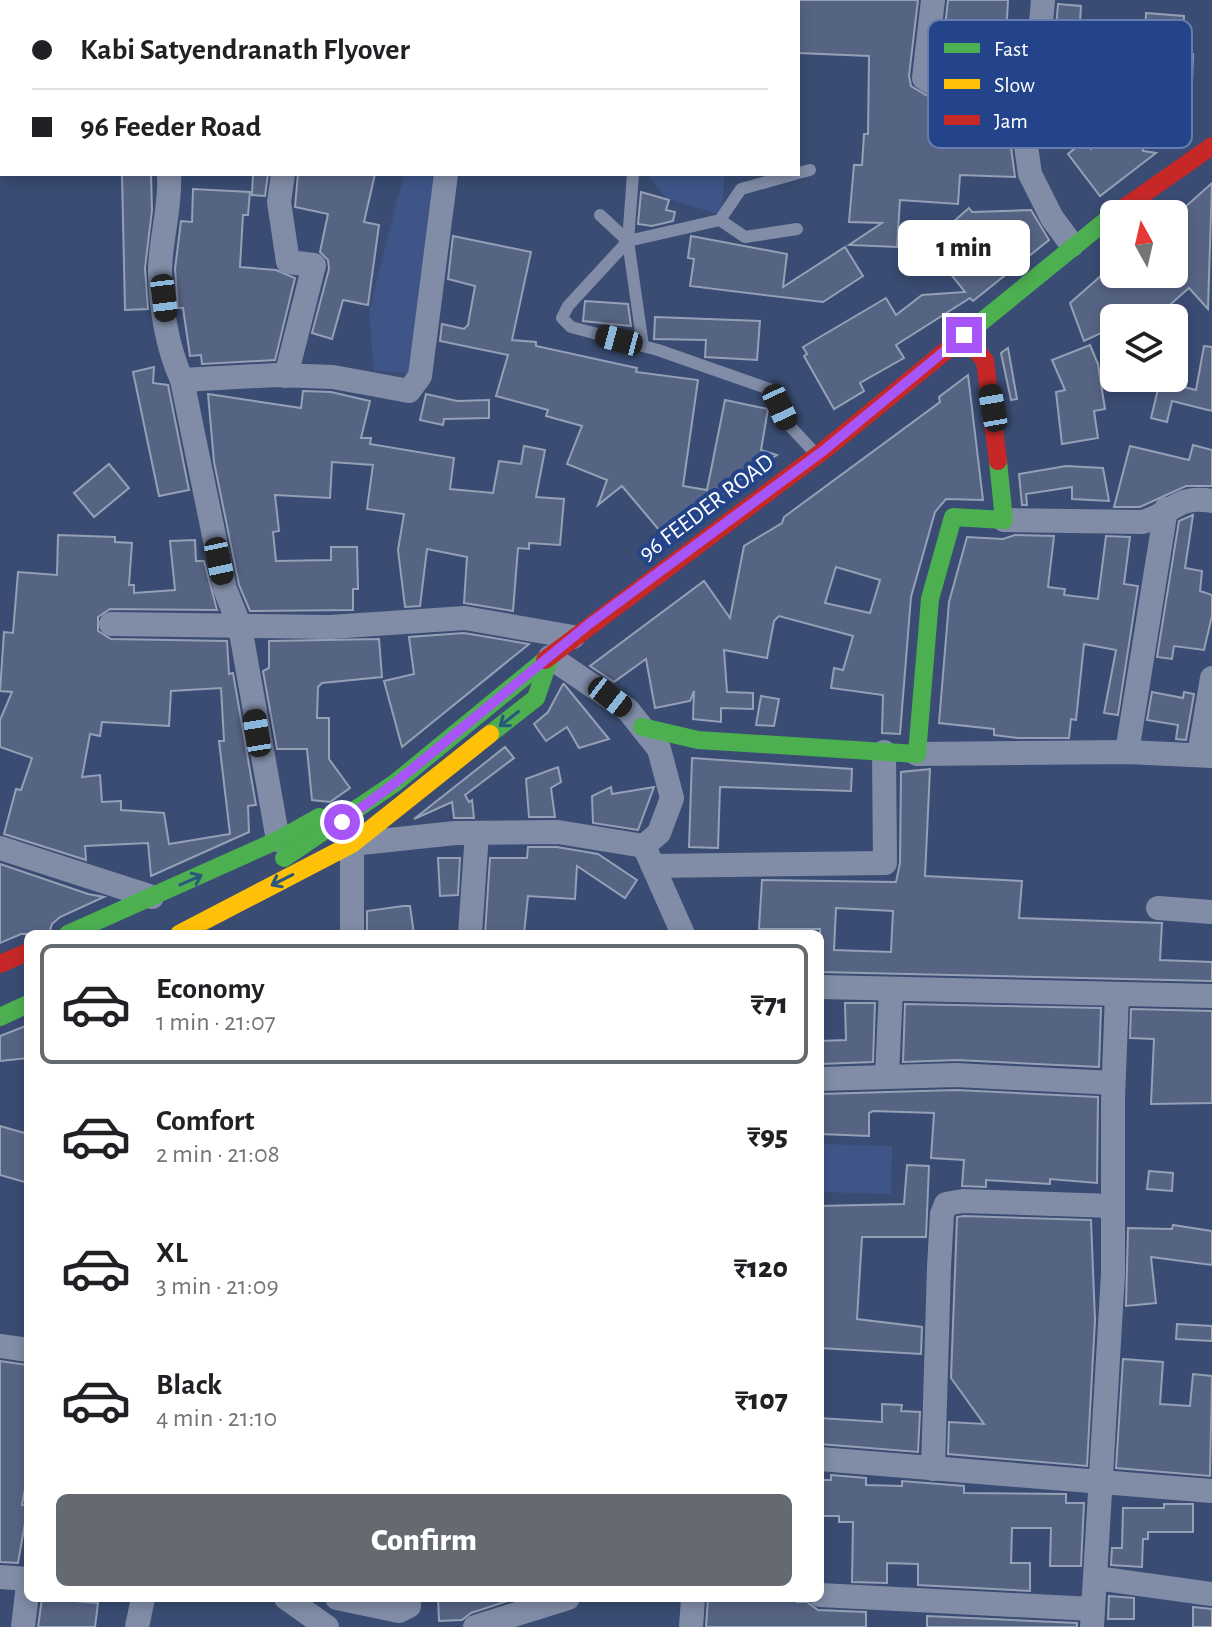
<!DOCTYPE html>
<html lang="en">
<head>
<meta charset="utf-8">
<style>
  :root { --surface:#fff; --page:#f6f6f6; --text:#202124; --muted:#757577; --line:#e0e0e0; --accent:#656970 }
  body { margin:0; font-family:"Alegreya Sans",sans-serif; background:var(--page); color:var(--text); height:100vh; display:flex; flex-direction:column; font-size:30px; white-space:nowrap }
  * { box-sizing:border-box; margin:0 }
  p { font-size:26px; color:var(--muted) }
  .icon { flex:none; width:44px; height:44px; fill:none; stroke:currentColor; stroke-width:2; stroke-linecap:round; stroke-linejoin:round }
  .map { position:relative; flex:1; overflow:hidden }
  .sheet { position:absolute; left:24px; top:930px; width:800px; height:672px; display:flex; flex-direction:column; background:var(--surface); border-radius:12px; box-shadow:0 4px 12px #0003 }
  .sheet>* { flex:none }
  .hud { position:absolute; left:0px; top:0px; width:800px; height:176px; box-shadow:0 4px 12px #0003; display:grid; align-content:center; height:176px; padding:0 32px; background:var(--surface) }
  .needle { width:52px; rotate:352deg }
  .tools { position:absolute; left:1100px; top:200px; display:grid; gap:16px }
  .tools a { display:grid; place-items:center; width:88px; height:88px; border-radius:12px; background:var(--surface); box-shadow:0 4px 12px #0003; font-size:40px }
  .end { position:absolute; width:36px; height:36px; margin:-18px; border:10px solid #a855f7; background:#fff; box-shadow:0 0 0 4px #fff }
  .from { border-radius:50% }
  .bubble { position:absolute; height:56px; border-radius:12px; background:var(--surface); box-shadow:0 4px 12px #0003; font-size:26px; font-weight:800; line-height:56px; text-align:center }
  .car { position:absolute; width:24px; height:48px; margin:-24px -12px; border-radius:10px; box-shadow:0 0 6px 2px #0007; background:linear-gradient(#222 24%,#8ab4d8 0 40%,#222 0 76%,#8ab4d8 0 86%,#222 0) }
  .hud b { display:flex; align-items:center; gap:28px; height:76px; font-size:30px }
  .hud b+b { border-top:2px solid var(--line) }
  .hud i { width:20px; height:20px; background:var(--text) }
  ul { padding:14px 0 0; list-style:none }
  li { display:flex; align-items:center; gap:24px; height:120px; margin:0 16px 12px; padding:0 16px; border:4px solid transparent; border-radius:12px }
  li div { flex:1 }
  li b { display:block; font-size:30px }
  li em { font-style:normal; font-weight:800 }
  li.active { border-color:var(--accent) }
  li>.icon { width:72px; height:72px; stroke-width:1.5 }
  .cta { display:flex; gap:16px; margin-top:auto; padding:16px 32px }
  .cta a { flex:1; height:92px; border-radius:12px; background:var(--accent); color:#fff; font-size:32px; font-weight:800; line-height:92px; text-align:center }
  .map>svg:first-child { display:block }
  .water { fill:#3f5588 }
  .building { fill:#566484; stroke:#95a0b6; stroke-width:2; fill-rule:evenodd }
  .lines { fill:none; stroke-linecap:round; stroke-linejoin:round }
  .lane { stroke:#818da7; stroke-width:12 }
  .street { stroke:#818da7; stroke-width:24 }
  .fast { stroke:#4caf50; stroke-width:18 }
  .slow { stroke:#ffc107; stroke-width:18 }
  .jam { stroke:#c62828; stroke-width:18 }
  .oneway { stroke:#2b597e }
  .route { stroke:#a855f7; stroke-width:10 }
  .labels { text-anchor:middle; stroke-width:8; stroke-linejoin:round; paint-order:stroke }
  .street-label { font-size:24px; fill:#fff; stroke:#23448a }
  .key { fill:#23448a; stroke:#657cad; stroke-width:2 }
  .key-label { font-size:22px; fill:#fff }
</style>
</head>
<body>
<div class="map">
<svg width="1212" height="1627" viewBox="0 0 1212 1627">
  <rect width="100%" height="100%" fill="#3a4c73"/>
  <g class="water">
    <polygon points="404,174 455,174 422,374 374,371 369,312"/>
    <polygon points="647,174 725,174 721,215 666,198"/>
    <polygon points="820,1144 892,1146 891,1194 820,1192"/>
  </g>
  <g class="building">
    <polygon points="798,0 918,0 909,76 911,86 936,101 990,102 1002,116 1000,147 1011,147 1015,177 960,175 958,204 900,200 897,247 849,245 882,223 849,222 854,165 862,165 864,134 868,134 869,56 798,53"/>
    <polygon points="948,0 1008,0 1004,76 986,70 952,73 940,70"/>
    <polygon points="1058,4 1081,6 1080,23 1102,24 1102,41 1055,40"/>
    <polygon points="1146,13 1184,16 1182,53 1193,54 1192,81 1145,79 1143,151 1156,153 1100,196 1068,154 1084,141 1091,149 1100,142 1115,145 1117,117 1129,107 1083,105 1084,112 1038,116 1050,71 1089,74 1090,53 1144,56"/>
    <polygon points="122,174 151,174 152,210 145,268 148,309 125,310"/>
    <polygon points="253,174 268,174 265,196 252,195"/>
    <polygon points="298,174 375,174 364,222 379,225 368,305 343,300 332,339 312,333 329,269 328,260 320,252 328,214 295,207"/>
    <polygon points="1212,183 1208,309 1189,288 1155,318 1143,306 1129,318 1114,318 1114,327 1084,341 1070,303 1103,274 1174,274 1174,217"/>
    <polygon points="193,189 250,192 248,215 243,215 240,267 276,270 295,278 275,360 202,364 201,355 190,356 183,308 178,308 175,269 181,221 192,222"/>
    <polygon points="641,192 669,200 666,210 675,212 673,221 652,226 638,224"/>
    <polygon points="969,208 972,212 1031,210 1049,240 973,301 970,298 896,345 904,358 860,383 864,391 834,409 804,356 807,354 803,347 886,298 896,315 922,295 965,292 941,262 969,240 953,222"/>
    <polygon points="453,236 531,252 512,340 536,342 536,346 637,368 636,372 698,380 683,486 707,490 725,400 768,409 761,450 777,455 749,472 691,521 689,518 665,537 622,486 598,505 607,480 567,464 582,426 546,416 548,410 496,396 508,355 440,341 442,324 464,329 468,325 475,286 448,279"/>
    <polygon points="691,236 787,254 783,287 845,247 863,276 823,302 690,286 694,259 688,258"/>
    <polygon points="585,301 628,304 631,326 583,321"/>
    <polygon points="655,317 760,321 757,360 705,357 706,340 654,339"/>
    <polygon points="1090,345 1098,364 1105,409 1094,411 1098,438 1062,444 1056,392 1065,390 1052,360"/>
    <polygon points="1204,346 1212,347 1212,411 1172,401 1167,422 1151,418 1160,381 1196,390"/>
    <polygon points="1008,348 1017,399 1011,400 1001,353"/>
    <polygon points="154,367 153,383 168,385 189,490 159,496 133,372"/>
    <path d="M968,375L983,500L946,499L935,512L911,597L900,734L882,733L883,695L831,688L834,668L843,670L853,636L779,616L774,621L767,658L724,650L727,692L753,693V709L721,708V722L693,719L694,691L690,701L655,708L646,659L614,682L590,666L704,581L730,618L744,546L782,523L784,517L940,402L939,397ZM836,567L880,580L870,613L825,603Z"/>
    <polygon points="303,391 331,392 370,401 361,438 371,438 370,444 454,458 450,489 493,493 499,461 521,464 524,446 545,450 536,497 564,499 560,545 529,543 529,549 518,548 513,611 464,603 467,557 427,549 420,606 405,607 398,550 404,514 367,509 373,465 332,462 330,498 275,495 279,531 273,532 276,561 331,560 331,547 357,547 358,589 353,589 353,610 250,611 239,585 214,462 208,394 301,408"/>
    <polygon points="426,394 457,401 489,400 489,418 444,419 443,425 420,420"/>
    <polygon points="1193,445 1212,450 1212,486 1186,486 1140,507 1114,507 1130,446 1189,460"/>
    <polygon points="109,464 129,488 94,517 74,493"/>
    <polygon points="1066,466 1103,468 1109,501 1072,499 1072,487 1026,494 1027,505 1022,505 1019,474"/>
    <polygon points="1193,515 1185,568 1202,571 1200,591 1212,595 1212,616 1204,650 1174,646 1172,659 1157,657 1179,521"/>
    <path d="M58,535L115,537V542L132,543L129,585H134V593L175,590L170,541L195,540L196,561H204L217,610L110,609L98,617V631L111,639L227,641L229,674L233,673L256,805L248,806L249,832L151,876L148,843L85,846L86,860L4,834L16,789L21,790L32,758L0,747V720L12,692L0,691L4,632L13,633L18,572L57,575ZM221,688L224,741H219L230,834L169,844L164,813L121,810V801L102,802L100,775L82,777L90,734L100,736L102,722L169,726L171,691Z"/>
    <polygon points="1015,535 1054,536 1048,587 1065,589 1064,595 1098,599 1106,536 1130,537 1124,584 1138,586 1118,715 1104,713 1116,650 1084,644 1076,720 1071,719 1069,738 1018,738 994,735 994,729 939,723 949,602 967,537 1003,539"/>
    <polygon points="464,633 529,644 402,747 384,681 414,674 409,637"/>
    <polygon points="379,639 382,677 322,683 318,687 317,718 329,718 329,759 350,788 330,802 312,800 307,749 277,749 263,671 269,668 269,641"/>
    <polygon points="563,684 564,684 609,739 579,748 567,727 546,741 534,724 548,712"/>
    <polygon points="1152,692 1183,698 1184,692 1194,694 1186,740 1176,739 1178,725 1147,720"/>
    <polygon points="761,696 779,699 774,726 756,725"/>
    <polygon points="505,747 514,758 465,795 469,802 472,800 474,818 454,818 452,802 414,819"/>
    <polygon points="692,758 852,769 851,791 720,787 718,848 689,847"/>
    <polygon points="558,767 561,782 551,788 555,817 529,817 526,779"/>
    <path d="M930,769L925,876L1022,881L1019,918L1162,923L1160,960L1212,962V981L820,972V929H759L762,880L896,882L900,863L901,772ZM836,908L893,911L891,952L834,950Z"/>
    <polygon points="611,787 612,794 654,787 638,830 593,823 592,796"/>
    <polygon points="528,847 557,847 598,854 637,880 625,898 577,866 575,899 528,896 524,934 485,934 490,858 527,858"/>
    <polygon points="438,858 460,858 458,895 440,896"/>
    <polygon points="0,864 88,894 104,897 60,917 52,924 49,934 21,934 0,943"/>
    <polygon points="403,906 410,906 414,934 367,934 367,911"/>
    <polygon points="845,1003 875,1003 873,1062 820,1064 820,1041 846,1040"/>
    <polygon points="905,1004 1101,1008 1099,1067 957,1060 903,1062"/>
    <polygon points="1131,1009 1212,1011 1212,1103 1151,1104 1154,1039 1130,1038"/>
    <polygon points="28,1025 28,1058 0,1061 0,1036"/>
    <polygon points="956,1090 1098,1097 1097,1183 1050,1179 1050,1184 986,1180 986,1187 962,1186 964,1160 931,1158 934,1113 873,1111 869,1113 869,1136 820,1134 820,1094"/>
    <polygon points="0,1126 28,1134 28,1183 0,1175"/>
    <polygon points="907,1165 929,1166 926,1237 862,1237 857,1319 922,1327 921,1354 820,1348 820,1206 904,1204"/>
    <polygon points="1149,1171 1173,1173 1172,1191 1147,1189"/>
    <polygon points="964,1216 1091,1220 1095,1320 1087,1466 948,1454 949,1422 984,1424 951,1378 957,1217"/>
    <polygon points="1173,1225 1212,1231 1212,1265 1151,1257 1156,1303 1126,1306 1128,1228 1172,1229"/>
    <polygon points="1177,1324 1212,1326 1212,1341 1176,1339"/>
    <polygon points="1123,1359 1163,1362 1160,1404 1190,1406 1193,1374 1212,1376 1210,1476 1116,1468"/>
    <polygon points="0,1361 28,1365 28,1472 22,1505 28,1506 18,1563 0,1562"/>
    <polygon points="882,1404 902,1405 901,1411 920,1412 918,1452 820,1444 820,1418 882,1422"/>
    <polygon points="831,1475 866,1478 866,1485 902,1486 902,1481 964,1486 964,1493 1066,1494 1066,1503 1084,1503 1081,1566 1050,1566 1051,1528 1012,1528 1011,1563 1030,1563 1030,1591 918,1585 918,1564 887,1563 887,1583 852,1582 853,1522 839,1522 839,1516 820,1516 821,1480 831,1480"/>
    <polygon points="1164,1504 1193,1504 1193,1532 1148,1532 1148,1539 1143,1539 1142,1567 1111,1565 1112,1548 1122,1548 1123,1508 1164,1508"/>
    <polygon points="1109,1596 1134,1598 1134,1619 1108,1619"/>
    <polygon points="42,1598 98,1603 95,1627 38,1627"/>
    <polygon points="438,1598 517,1598 471,1613 462,1620 439,1621"/>
    <polygon points="708,1598 797,1598 797,1602 807,1602 818,1610 866,1612 866,1627 706,1627"/>
    <polygon points="1193,1607 1212,1609 1212,1627 1193,1627"/>
    <polygon points="927,1616 1077,1623 1077,1627 927,1627"/>
  </g>
  <g class="lines">
    <g class="lane">
      <polyline points="798,173 810,170"/>
      <polyline points="795,174 741,189 720,220 628,241 568,306 562,318 571,327 658,350 772,390 788,424 814,452"/>
      <polyline points="600,215 628,241 643,346"/>
      <polyline points="720,220 745,237 797,229"/>
      <polyline points="628,241 633,174"/>
    </g>
    <g class="street">
      <path d="M933,0L924,78C965,109 986,53 1022,119"/>
      <polyline points="1043,0 1038,58 1022,119 1030,174 1052,218 1072,245"/>
      <polyline points="162,2 163,0"/>
      <polyline points="411,2 412,0"/>
      <path d="M169,174C171,206 161,237 160,269C160,304 167,348 182,380L225,589L240,627L278,840"/>
      <polyline points="283,174 279,202 288,262 314,265 286,376"/>
      <polyline points="182,380 277,375 333,377 409,391 420,376 446,174"/>
      <path d="M1004,520L1142,522C1170,516 1176,494 1212,501"/>
      <polyline points="111,624 330,627 465,618 573,637"/>
      <polyline points="550,657 628,710 659,749 672,798 659,833 644,846 683,934"/>
      <polyline points="1127,752 1166,509"/>
      <polyline points="917,754 1127,752 1212,756"/>
      <polyline points="1199,755 1212,678"/>
      <polyline points="0,848 152,897"/>
      <polyline points="653,866 885,863 884,752"/>
      <polyline points="1158,908 1212,912"/>
      <polyline points="352,934 352,844 455,833 558,832 644,846"/>
      <polyline points="470,934 477,833"/>
      <polyline points="820,987 1212,996"/>
      <polyline points="887,1075 891,989"/>
      <polyline points="820,1079 956,1075 1113,1083"/>
      <polyline points="0,1346 28,1350"/>
      <polyline points="820,1459 1212,1491"/>
      <polyline points="933,1469 939,1267 942,1214 946,1204 963,1201 1113,1206"/>
      <polyline points="0,1577 28,1579"/>
      <polyline points="1096,1578 1212,1594"/>
      <polyline points="820,1595 1093,1609"/>
      <polyline points="286,1598 327,1627"/>
      <polyline points="337,1598 399,1611 409,1606 409,1598"/>
      <polyline points="23,1627 28,1585"/>
      <polyline points="137,1627 143,1598"/>
      <polyline points="475,1627 568,1598"/>
      <polyline points="691,1627 693,1598"/>
      <polyline points="1092,1627 1113,1274 1113,1099 1117,994"/>
    </g>
    <g class="fast">
      <polyline points="964,336 1114,214"/>
      <polyline points="642,727 698,740 917,754 930,599 953,517 1004,520 998,461"/>
      <polyline points="490,734 536,698 550,657"/>
      <polyline points="284,858 395,783 545,660"/>
      <polyline points="68,934 278,840 319,817"/>
      <polyline points="0,1017 28,1004"/>
    </g>
    <polyline class="slow" points="179,934 352,844 490,734"/>
    <g class="jam">
      <polyline points="1115,214 1212,146"/>
      <polyline points="964,335 985,361 998,461"/>
      <polyline points="545,660 823,451 964,336"/>
      <polyline points="0,964 28,952"/>
    </g>
  </g>
  <defs><path id="oneway-shaft" d="M-6 0H5M1.5-3L5.5 0L1.5 3" fill="none" stroke-width="1.6" stroke-linecap="round" stroke-linejoin="round" transform="scale(2)"/></defs>
  <g class="oneway">
    <use href="#oneway-shaft" transform="translate(509 719) rotate(142)"/>
    <use href="#oneway-shaft" transform="translate(191 880) rotate(-24)"/>
    <use href="#oneway-shaft" transform="translate(282 880) rotate(153)"/>
  </g>
  <g class="lines">
    <polyline class="route" points="342,822 395,783 589,624 823,451 964,335"/>
  </g>
  <g class="labels">
    <g class="street-label">
      <text transform="translate(706 507) rotate(-37)" y="8">96 FEEDER ROAD</text>
    </g>
  </g>
  <rect x="928" y="20" width="264" height="128" rx="12" class="key"/>
  <rect x="944" y="43" width="36" height="10" fill="#4caf50"/>
  <rect x="944" y="79" width="36" height="10" fill="#ffc107"/>
  <rect x="944" y="115" width="36" height="10" fill="#c62828"/>
  <g class="key-label">
    <text x="994" y="56">Fast</text>
    <text x="994" y="92">Slow</text>
    <text x="994" y="128">Jam</text>
  </g>
</svg>
<div class="tools">
<a><svg class="needle" viewBox="-14 -14 28 28"><path d="M0-13l5 13h-10z" fill="#e53935"/><path d="M0 13l5-13h-10z" fill="#757577"/></svg></a>
<a><svg class="icon" aria-label="layers" viewBox="0 0 24 24"><path d="M12 4l9 5-9 5-9-5zM3 14l9 5 9-5"/></svg></a>
</div>
<i class="end from" style="left:342px;top:822px"></i>
<i class="end" style="left:964px;top:335px"></i>
<div class="bubble" style="left:898px;top:220px;width:132px">1 min</div>
<i class="car" style="left:164px;top:298px;rotate:173deg"></i>
<i class="car" style="left:619px;top:340px;rotate:285deg"></i>
<i class="car" style="left:780px;top:407px;rotate:155deg"></i>
<i class="car" style="left:993px;top:408px;rotate:350deg"></i>
<i class="car" style="left:219px;top:561px;rotate:168deg"></i>
<i class="car" style="left:610px;top:697px;rotate:128deg"></i>
<i class="car" style="left:257px;top:733px;rotate:351deg"></i>
<div class="hud">
<b><i class="from"></i>Kabi Satyendranath Flyover</b>
<b><i></i>96 Feeder Road</b>
</div>
<section class="sheet">
<ul>
<li class="active"><svg class="icon" aria-label="car" viewBox="0 0 24 24"><path d="M5 17H2v-5l4-1 3-4h7l3 4 3 1v5h-3M9 17h6M6 11h13"/><circle cx="7" cy="17" r="2"/><circle cx="17" cy="17" r="2"/></svg><div><b>Economy</b><p>1 min · 21:07</p></div><em>₹71</em></li>
<li><svg class="icon" aria-label="car" viewBox="0 0 24 24"><path d="M5 17H2v-5l4-1 3-4h7l3 4 3 1v5h-3M9 17h6M6 11h13"/><circle cx="7" cy="17" r="2"/><circle cx="17" cy="17" r="2"/></svg><div><b>Comfort</b><p>2 min · 21:08</p></div><em>₹95</em></li>
<li><svg class="icon" aria-label="car" viewBox="0 0 24 24"><path d="M5 17H2v-5l4-1 3-4h7l3 4 3 1v5h-3M9 17h6M6 11h13"/><circle cx="7" cy="17" r="2"/><circle cx="17" cy="17" r="2"/></svg><div><b>XL</b><p>3 min · 21:09</p></div><em>₹120</em></li>
<li><svg class="icon" aria-label="car" viewBox="0 0 24 24"><path d="M5 17H2v-5l4-1 3-4h7l3 4 3 1v5h-3M9 17h6M6 11h13"/><circle cx="7" cy="17" r="2"/><circle cx="17" cy="17" r="2"/></svg><div><b>Black</b><p>4 min · 21:10</p></div><em>₹107</em></li>
</ul>
<div class="cta"><a>Confirm</a></div>
</section>
</div>
</body>
</html>
